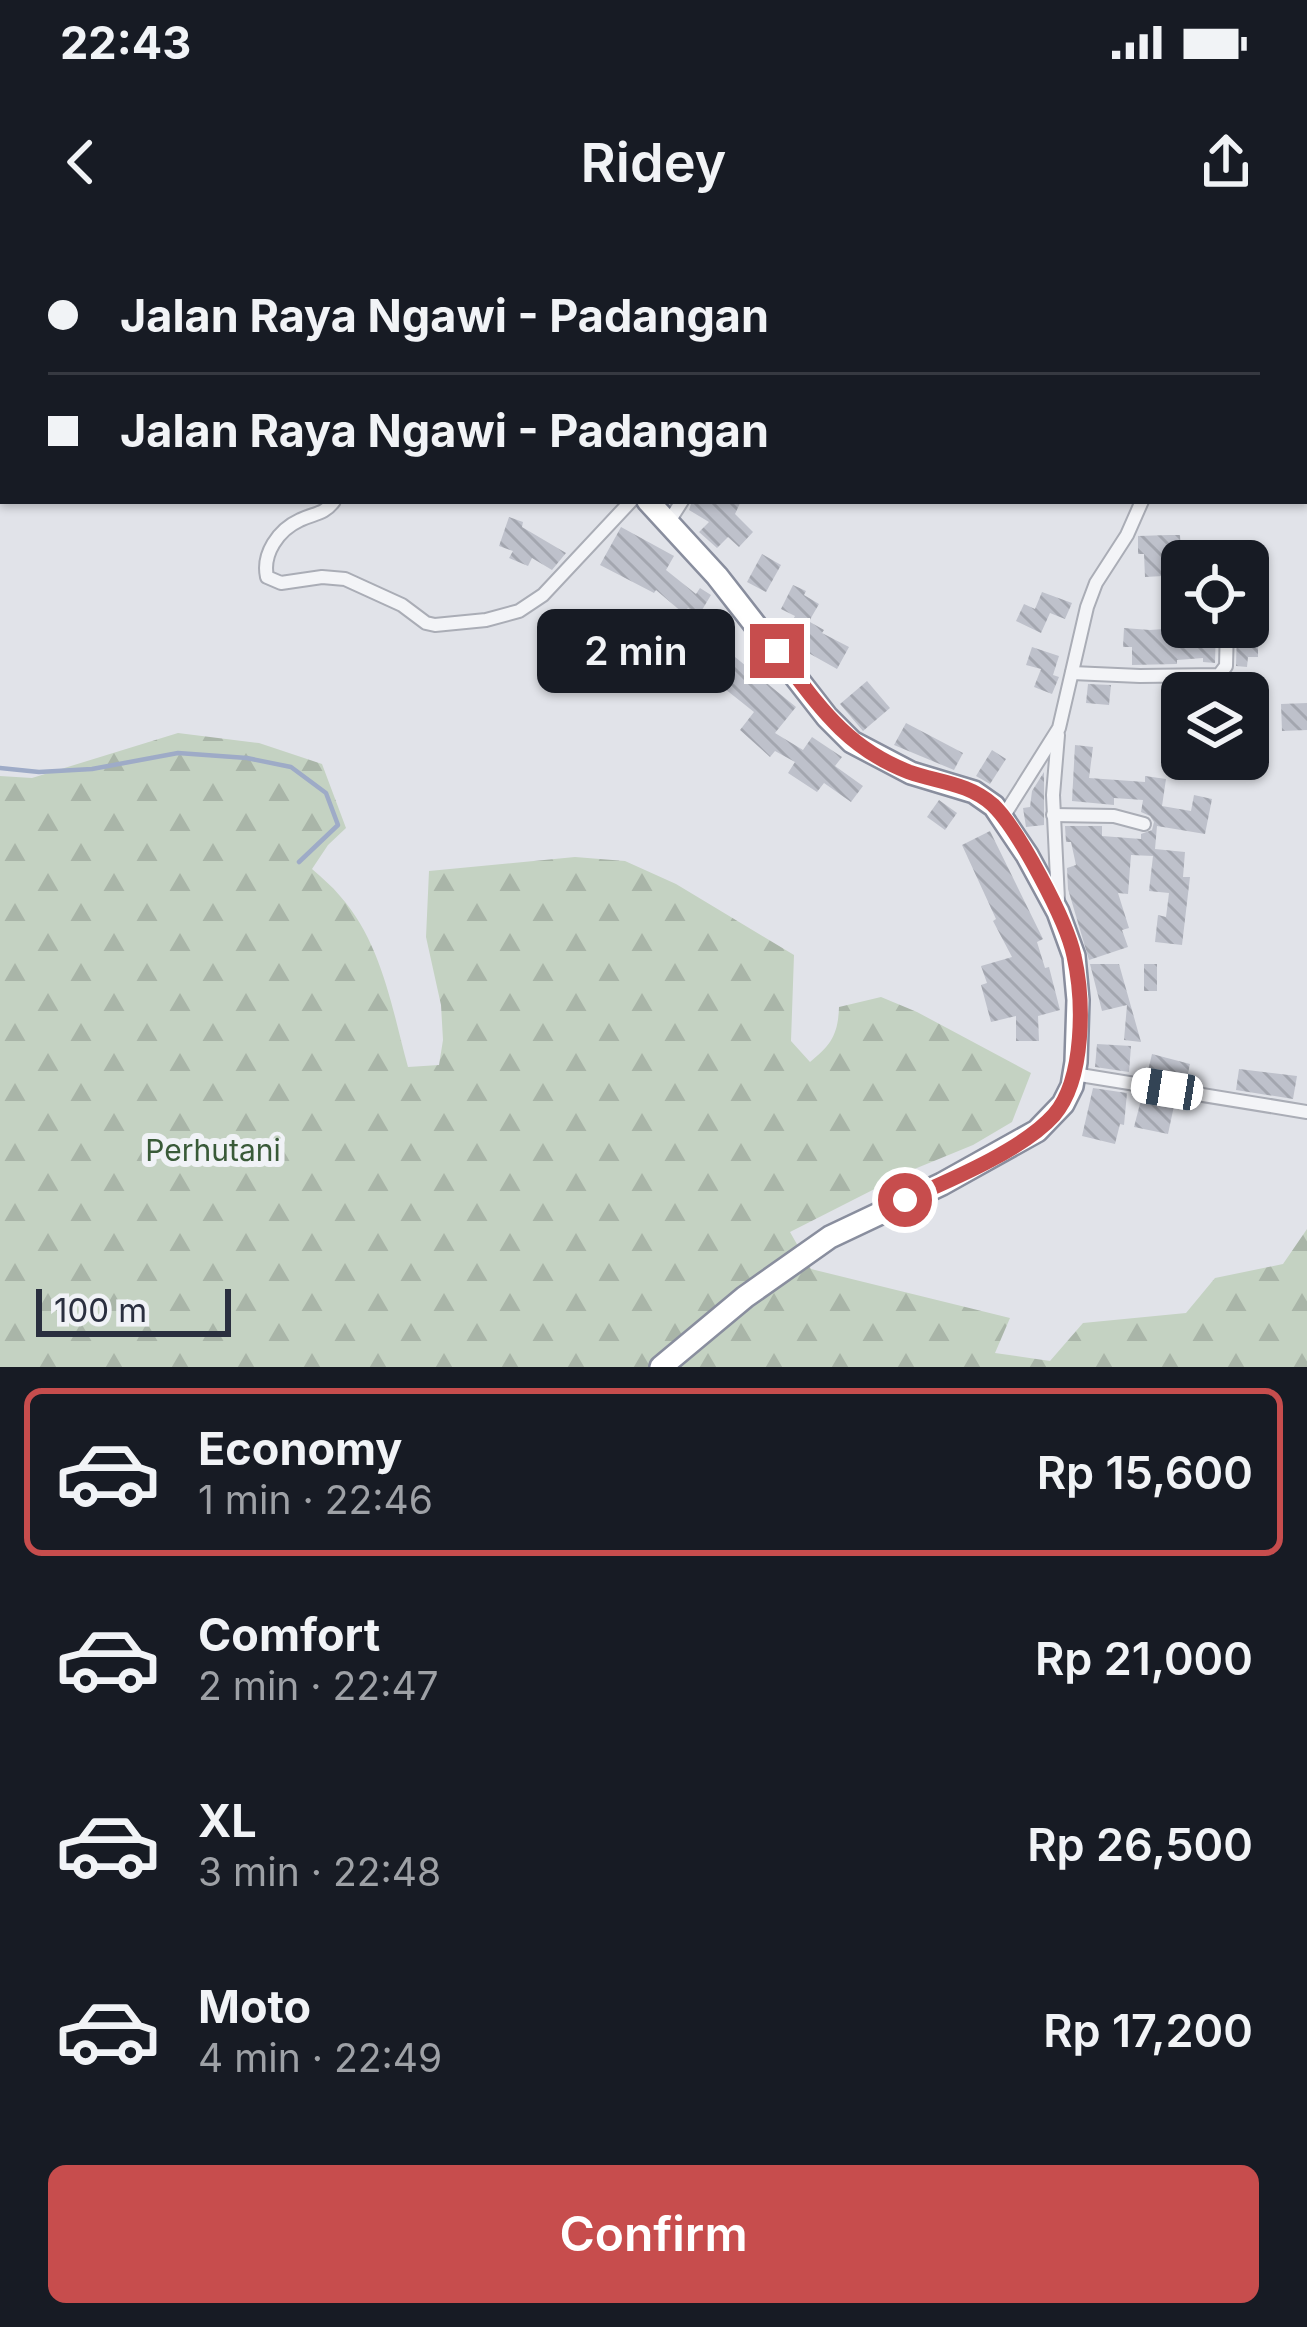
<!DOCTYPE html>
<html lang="en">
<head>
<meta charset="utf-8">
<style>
  :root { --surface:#171b24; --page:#242831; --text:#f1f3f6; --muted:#9ea1a6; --line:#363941; --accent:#c74d4d }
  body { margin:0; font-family:Inter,sans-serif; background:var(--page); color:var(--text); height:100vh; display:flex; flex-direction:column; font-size:45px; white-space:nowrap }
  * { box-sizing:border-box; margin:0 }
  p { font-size:39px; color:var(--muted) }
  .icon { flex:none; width:66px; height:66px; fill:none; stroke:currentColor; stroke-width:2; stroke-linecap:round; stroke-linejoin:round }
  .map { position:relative; height:1127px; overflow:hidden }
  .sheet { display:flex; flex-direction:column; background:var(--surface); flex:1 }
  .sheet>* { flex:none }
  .guide { position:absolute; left:0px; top:0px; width:1308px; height:264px; box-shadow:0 3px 9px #0004; display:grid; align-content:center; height:264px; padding:0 48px; background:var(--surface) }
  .controls { position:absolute; left:1161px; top:300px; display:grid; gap:24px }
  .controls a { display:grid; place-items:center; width:108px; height:108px; border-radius:18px; background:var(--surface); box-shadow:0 3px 9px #0004; font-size:60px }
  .scale { position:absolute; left:36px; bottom:30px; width:195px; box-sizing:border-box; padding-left:12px; border:6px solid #2a2f3f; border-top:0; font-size:33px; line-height:42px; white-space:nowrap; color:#2a2f3f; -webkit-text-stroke:9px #f0f2f6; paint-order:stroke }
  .end { position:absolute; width:54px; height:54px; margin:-27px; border:15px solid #c74d4d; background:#fff; box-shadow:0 0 0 6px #fff }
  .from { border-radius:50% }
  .bubble { position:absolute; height:84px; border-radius:18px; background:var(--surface); box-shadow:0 3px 9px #0004; font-size:39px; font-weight:600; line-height:84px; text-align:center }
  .car { position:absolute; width:36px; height:72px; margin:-36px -18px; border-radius:15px; box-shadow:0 0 9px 3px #0007; background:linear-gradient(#fff 24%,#345 0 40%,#fff 0 76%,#345 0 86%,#fff 0) }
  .guide b { display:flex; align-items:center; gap:42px; height:114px; font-size:45px }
  .guide b+b { border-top:3px solid var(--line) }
  .guide i { width:30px; height:30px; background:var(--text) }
  ul { padding:21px 0 0; list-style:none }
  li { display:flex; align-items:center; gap:36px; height:168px; margin:0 24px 18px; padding:0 24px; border:6px solid transparent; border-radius:18px }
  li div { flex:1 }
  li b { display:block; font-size:45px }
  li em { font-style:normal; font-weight:600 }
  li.active { border-color:var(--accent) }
  li>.icon { width:108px; height:108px; stroke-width:1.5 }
  .cta { display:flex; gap:24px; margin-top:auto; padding:24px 48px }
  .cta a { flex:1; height:138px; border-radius:18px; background:var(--accent); color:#fff; font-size:48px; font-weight:600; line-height:138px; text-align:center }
  .status { display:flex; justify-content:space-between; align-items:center; height:84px; padding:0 60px; background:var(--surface); direction:ltr }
  .status svg { height:33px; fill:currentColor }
  header { display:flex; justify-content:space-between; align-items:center; height:156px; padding:0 48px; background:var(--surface); font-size:54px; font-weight:600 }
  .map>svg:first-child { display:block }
  .forest { fill:url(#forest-firs) }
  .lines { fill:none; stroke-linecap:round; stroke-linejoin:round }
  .stream { stroke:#9eabc7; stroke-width:4.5 }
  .building { fill:url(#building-back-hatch) }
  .street-casing { stroke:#aaadb6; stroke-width:16 }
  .highway-casing { stroke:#898e9e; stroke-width:26 }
  .street { stroke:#f3f4f7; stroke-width:12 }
  .secondary { stroke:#fff; stroke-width:16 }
  .highway { stroke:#fff; stroke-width:21 }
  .route { stroke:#c74d4d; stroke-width:15 }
  .labels { text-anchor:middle; stroke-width:12; stroke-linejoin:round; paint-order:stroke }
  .park-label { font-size:30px; fill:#395a38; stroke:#f0f2f6 }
</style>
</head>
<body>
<div class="status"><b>22:43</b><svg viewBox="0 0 49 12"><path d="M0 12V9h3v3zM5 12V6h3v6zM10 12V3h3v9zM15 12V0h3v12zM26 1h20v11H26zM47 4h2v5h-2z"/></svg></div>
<header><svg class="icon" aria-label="back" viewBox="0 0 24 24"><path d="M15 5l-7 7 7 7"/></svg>Ridey<svg class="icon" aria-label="share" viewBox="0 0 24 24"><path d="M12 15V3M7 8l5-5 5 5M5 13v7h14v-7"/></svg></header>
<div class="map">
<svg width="1307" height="1127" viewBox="0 0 1307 1127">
  <defs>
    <pattern id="forest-firs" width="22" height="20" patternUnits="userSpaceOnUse" patternTransform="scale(3)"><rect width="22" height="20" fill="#c4d2c2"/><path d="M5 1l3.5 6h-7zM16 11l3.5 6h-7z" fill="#a9b5a8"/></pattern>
    <pattern id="building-back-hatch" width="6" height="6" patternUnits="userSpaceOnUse" patternTransform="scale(3)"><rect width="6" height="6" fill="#bec1cb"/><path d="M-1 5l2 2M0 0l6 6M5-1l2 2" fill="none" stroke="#a3a6af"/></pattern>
  </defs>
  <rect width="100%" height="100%" fill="#e1e3e9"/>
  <path class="forest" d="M178,493L259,503L322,524L346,588L328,605L312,629C322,638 332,646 340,656C382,703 392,769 408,827L439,825L443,800L441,765L426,697L429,631L575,617L625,621L676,644L794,715L791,801L810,822C831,805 838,795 839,767L881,757L917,772L1031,833L1012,882L973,905L912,930L790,992L811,1029L1010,1078L995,1113L1050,1121L1083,1083L1186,1073L1215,1038L1283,1024L1307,989V1127H0V536L32,538Z"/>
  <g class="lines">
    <polyline class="stream" points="0,528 39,532 92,529 178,513 247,518 291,527 326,553 338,585 299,622"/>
  </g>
  <g class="building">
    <polygon points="692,261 741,261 735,274 753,292 739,307 728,297 717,308 699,292 709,282 689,270"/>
    <polygon points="509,277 523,282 522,287 566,313 552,330 532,318 528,326 509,318 513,311 499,306"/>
    <polygon points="621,287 674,316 666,330 696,354 700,348 711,355 699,375 688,368 683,373 656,350 654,353 600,325"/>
    <polygon points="1169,295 1180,295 1182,335 1145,337 1144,314 1138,314 1138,296"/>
    <polygon points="762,314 781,325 766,352 747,342"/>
    <polygon points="793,345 806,351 804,355 819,364 804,390 791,383 795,376 781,369"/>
    <polygon points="1042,352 1072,363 1065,379 1050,373 1041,393 1016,381 1024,364 1035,369"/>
    <polygon points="810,382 824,390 822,393 849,407 837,429 796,406"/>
    <polygon points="1248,385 1258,386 1258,417 1248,417 1247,427 1236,426 1237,387"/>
    <polygon points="1193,387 1216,387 1215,423 1203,422 1203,418 1177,420 1177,424 1132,425 1132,407 1123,407 1124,388 1150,390"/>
    <polygon points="703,396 735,417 796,467 775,493 803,510 812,497 842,517 835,526 863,546 851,562 824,543 817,552 788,533 795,522 775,511 770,517 740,490 754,472 720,445 727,437 691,414"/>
    <polygon points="1032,407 1059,416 1053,435 1059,437 1052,454 1034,447 1041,429 1026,425"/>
    <polygon points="867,441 890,468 863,491 840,464"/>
    <polygon points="1088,444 1111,445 1109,465 1086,463"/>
    <polygon points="1307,463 1307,490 1282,491 1281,464"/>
    <polygon points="906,483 963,513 954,530 894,505"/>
    <polygon points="1075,505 1093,507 1089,538 1145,542 1145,536 1166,539 1162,566 1191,571 1194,555 1212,559 1205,594 1157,586 1155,609 1185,612 1183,637 1190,637 1182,705 1155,702 1158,675 1166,677 1169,653 1149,651 1153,616 1131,615 1128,654 1118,653 1129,688 1122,690 1128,707 1089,720 1068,649 1067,628 1076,625 1071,602 1066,602 1065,586 1102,586 1102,596 1141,599 1141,594 1152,590 1154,582 1150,576 1141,572 1143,560 1114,558 1114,565 1072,561"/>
    <polygon points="992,510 1006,519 990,544 976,536"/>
    <polygon points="1044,532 1044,585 1026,587 1023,568 1030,567 1032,551"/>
    <polygon points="939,560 957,573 945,590 927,577"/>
    <polygon points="990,591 1043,699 1037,702 1045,728 1049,727 1060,770 1038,776 1039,801 1016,801 1016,776 991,782 981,745 987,743 981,726 1012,717 993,681 996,679 962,605"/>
    <polygon points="1090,724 1119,724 1141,802 1124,800 1127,765 1102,771"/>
    <rect x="1144" y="724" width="13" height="27"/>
    <polygon points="1097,804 1131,806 1129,832 1095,827"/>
    <polygon points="1152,814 1190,824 1186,842 1147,835"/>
    <polygon points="1239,829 1297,836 1293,859 1236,850"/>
    <polygon points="1093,848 1127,853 1124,885 1120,884 1115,904 1082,896"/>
    <polygon points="1142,856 1175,861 1168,894 1134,887"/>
  </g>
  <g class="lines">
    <defs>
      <g id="street">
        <polyline points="1140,0 1141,3"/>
        <polyline points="754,3 755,0"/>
        <path d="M334,261C324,275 314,273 300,280C278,290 262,314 267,337L281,343L322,337L345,339L402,365L426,383L435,385L486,380L519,371L543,355L631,261"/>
        <polyline points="668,283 682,261"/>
        <polyline points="1072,433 1140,436 1219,435 1226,426 1227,387"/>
        <polyline points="1053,575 1114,576 1144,584"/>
        <polyline points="1003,577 1059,488 1087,367 1096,343 1127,295 1142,261"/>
        <polyline points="1058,660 1053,555 1058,495"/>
        <polyline points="1074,834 1307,872"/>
      </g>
      <g id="highway">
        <polyline points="542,3 543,0"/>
        <polyline points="648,261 717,336 827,477 852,502 911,533 974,552 994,566 1027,615 1058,672 1074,716 1078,760 1076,822 1072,846 1063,864 1037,891 942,944 830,997 745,1057 661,1127"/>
      </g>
    </defs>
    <use href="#street" class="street-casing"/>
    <use href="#highway" class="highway-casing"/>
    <use href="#street" class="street"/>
    <polyline class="secondary" points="0,17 3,18"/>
    <use href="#highway" class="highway"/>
  </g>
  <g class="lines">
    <path class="route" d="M777,411C817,463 844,507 909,532C937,542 969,543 993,565C1018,589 1067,681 1074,716C1084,760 1085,839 1054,875C1023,910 948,941 905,960"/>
  </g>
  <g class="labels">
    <g class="park-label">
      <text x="213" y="921">Perhutani</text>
    </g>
  </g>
</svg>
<div class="controls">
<a><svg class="icon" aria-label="locate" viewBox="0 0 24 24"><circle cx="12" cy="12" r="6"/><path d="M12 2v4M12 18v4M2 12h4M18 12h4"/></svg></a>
<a><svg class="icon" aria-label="layers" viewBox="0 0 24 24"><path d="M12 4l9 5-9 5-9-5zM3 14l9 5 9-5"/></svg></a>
</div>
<div class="scale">100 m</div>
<i class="end from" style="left:905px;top:960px"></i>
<i class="end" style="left:777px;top:411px"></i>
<div class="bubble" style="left:537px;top:369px;width:198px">2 min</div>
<i class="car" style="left:1167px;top:849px;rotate:279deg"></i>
<div class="guide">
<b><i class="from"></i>Jalan Raya Ngawi - Padangan</b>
<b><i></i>Jalan Raya Ngawi - Padangan</b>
</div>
</div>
<section class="sheet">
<ul>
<li class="active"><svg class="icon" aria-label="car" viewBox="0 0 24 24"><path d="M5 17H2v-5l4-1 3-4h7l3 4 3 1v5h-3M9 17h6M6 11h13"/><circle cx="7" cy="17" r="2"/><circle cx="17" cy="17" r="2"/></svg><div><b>Economy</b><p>1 min · 22:46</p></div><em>Rp 15,600</em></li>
<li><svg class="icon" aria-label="car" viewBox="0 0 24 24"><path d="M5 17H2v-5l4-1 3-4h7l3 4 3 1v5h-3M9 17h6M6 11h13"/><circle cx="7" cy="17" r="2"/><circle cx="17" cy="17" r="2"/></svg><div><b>Comfort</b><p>2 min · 22:47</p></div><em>Rp 21,000</em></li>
<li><svg class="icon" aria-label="car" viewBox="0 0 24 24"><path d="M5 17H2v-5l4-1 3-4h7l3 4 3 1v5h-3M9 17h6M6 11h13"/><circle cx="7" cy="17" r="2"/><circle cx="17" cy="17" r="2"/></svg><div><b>XL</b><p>3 min · 22:48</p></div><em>Rp 26,500</em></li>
<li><svg class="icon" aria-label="car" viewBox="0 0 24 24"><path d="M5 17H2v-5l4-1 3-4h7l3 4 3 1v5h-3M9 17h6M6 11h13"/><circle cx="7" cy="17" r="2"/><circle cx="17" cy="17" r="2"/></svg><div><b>Moto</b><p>4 min · 22:49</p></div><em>Rp 17,200</em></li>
</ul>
<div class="cta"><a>Confirm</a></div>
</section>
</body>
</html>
